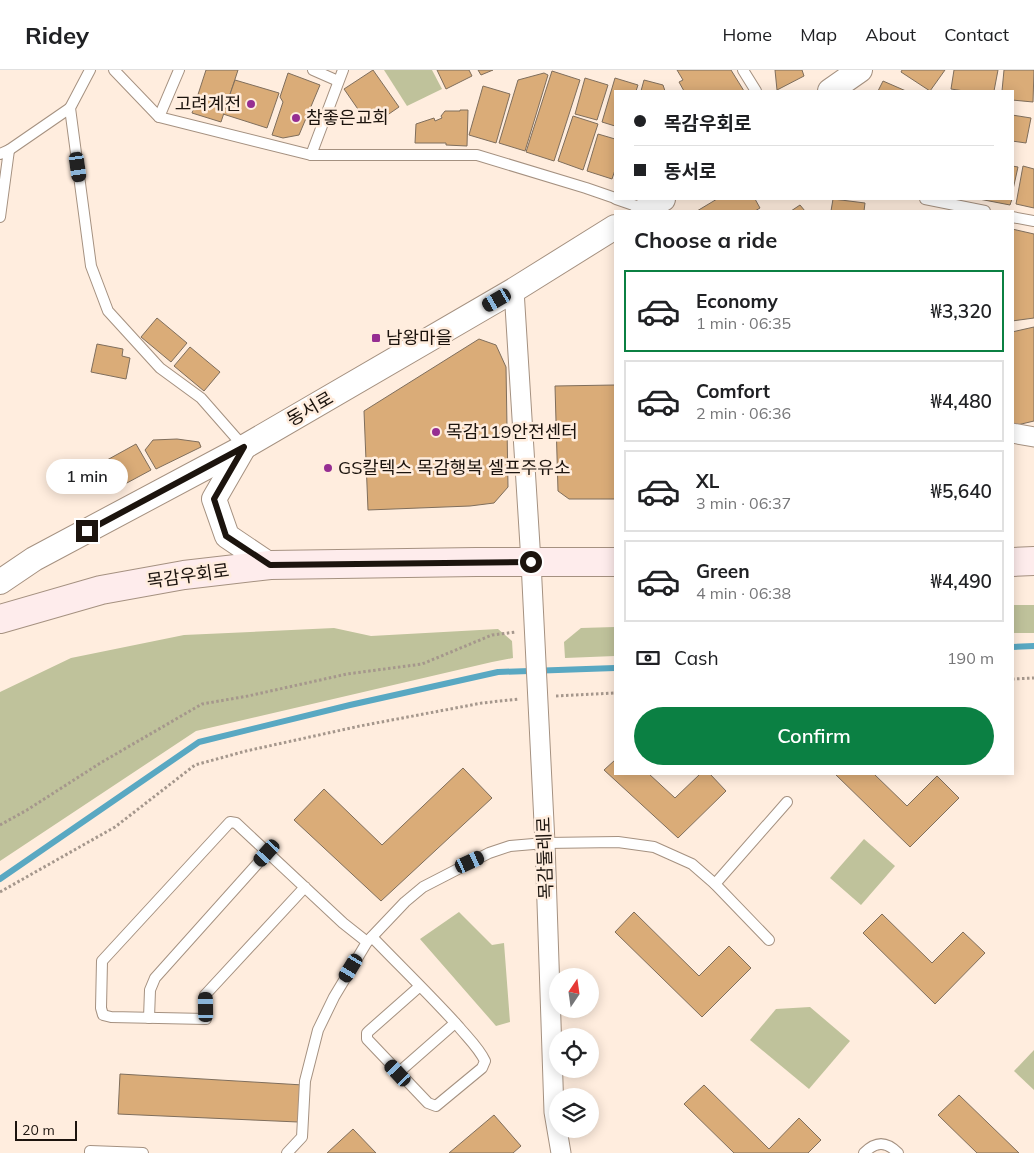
<!DOCTYPE html>
<html lang="en">
<head>
<meta charset="utf-8">
<style>
  :root { --surface:#fff; --page:#f2f2f2; --text:#202124; --muted:#757577; --line:#e0e0e0; --accent:#0b8043 }
  body { margin:0; font-family:Mulish,"Noto Sans KR",sans-serif; background:var(--page); color:var(--text); height:100vh; display:flex; flex-direction:column; font-size:19px; white-space:nowrap }
  * { box-sizing:border-box; margin:0 }
  p { font-size:16px; color:var(--muted) }
  .icon { flex:none; width:28px; height:28px; fill:none; stroke:currentColor; stroke-width:2; stroke-linecap:round; stroke-linejoin:round }
  .map { position:relative; flex:1; overflow:hidden }
  .drawer { position:absolute; left:614px; top:140px; width:400px; height:565px; display:flex; flex-direction:column; background:var(--surface); border-radius:0px; box-shadow:0 2px 12px #0003 }
  .drawer>* { flex:none }
  .hud { position:absolute; left:614px; top:20px; width:400px; height:110px; border-radius:0px; box-shadow:0 2px 12px #0003; display:grid; align-content:center; height:110px; padding:0 20px; background:var(--surface) }
  .needle { width:32px; rotate:13deg }
  .tools { position:absolute; left:549px; top:898px; display:grid; gap:10px }
  .tools a { display:grid; place-items:center; width:50px; height:50px; border-radius:50%; background:var(--surface); box-shadow:0 2px 12px #0003; font-size:25px }
  .scale { position:absolute; left:15px; bottom:12px; width:62px; box-sizing:border-box; padding-left:5px; border:2px solid #1c140e; border-top:0; font-size:14px; line-height:18px; white-space:nowrap; color:#1c140e; -webkit-text-stroke:4px #ffedde; paint-order:stroke }
  .end { position:absolute; width:22px; height:22px; margin:-11px; border:6px solid #1c140e; background:#fff; box-shadow:0 0 0 2px #fff }
  .from { border-radius:50% }
  .bubble { position:absolute; height:35px; border-radius:18px; background:var(--surface); box-shadow:0 2px 12px #0003; font-size:16px; font-weight:600; line-height:35px; text-align:center }
  .car { position:absolute; width:15px; height:30px; margin:-15px -8px; border-radius:6px; box-shadow:0 0 4px 1px #0007; background:linear-gradient(#222 24%,#8ab4d8 0 40%,#222 0 76%,#8ab4d8 0 86%,#222 0) }
  .hud b { display:flex; align-items:center; gap:18px; height:48px; font-size:19px }
  .hud b+b { border-top:1px solid var(--line) }
  .hud i { width:12px; height:12px; background:var(--text) }
  ul { padding:0; list-style:none }
  li { display:flex; align-items:center; gap:15px; height:82px; margin:0 10px 8px; padding:0 10px; border:2px solid var(--line); border-radius:0px }
  li div { flex:1 }
  li b { display:block; font-size:19px }
  li em { font-style:normal; font-weight:600 }
  li.selected { border-color:var(--accent) }
  li>.icon { width:45px; height:45px; stroke-width:1.5 }
  h2 { padding:0 20px; font-size:22px; line-height:60px }
  .pay { display:flex; align-items:center; gap:12px; height:55px; padding:0 20px; font-size:19px }
  .pay p { margin-inline-start:auto }
  .primary-button { display:flex; gap:10px; margin-top:auto; padding:10px 20px }
  .primary-button a { flex:1; height:58px; border-radius:30px; background:var(--accent); color:#fff; font-size:20px; font-weight:600; line-height:58px; text-align:center }
  header { display:flex; align-items:center; gap:30px; box-sizing:border-box; height:70px; padding:0 25px; background:var(--surface); border-bottom:1px solid var(--line) }
  header strong { font-size:24px }
  nav { display:flex; gap:28px; margin-inline-start:auto; font-size:18px }
  .map>svg:first-child { display:block }
  .green { fill:#bfc29b }
  .lines { fill:none; stroke-linecap:round; stroke-linejoin:round }
  .stream { stroke:#59a8c2; stroke-width:6 }
  .building { fill:#daac78; stroke:#7f6e5c }
  .service-casing { stroke:#a59180; stroke-width:12 }
  .minor-casing { stroke:#a59180; stroke-width:21 }
  .tertiary-casing { stroke:#a59180; stroke-width:26 }
  .secondary-casing { stroke:#a59180; stroke-width:30 }
  .path { stroke:#a5978c; stroke-width:3; stroke-dasharray:2.5 2.5; stroke-linecap:butt }
  .service { stroke:#fff; stroke-width:10 }
  .minor { stroke:#fff; stroke-width:19 }
  .tertiary { stroke:#fff; stroke-width:24 }
  .secondary { stroke:#feecec; stroke-width:28 }
  .route { stroke:#1c140e; stroke-width:6 }
  .poi-dot { fill:#962e92; stroke:#ffedde; stroke-width:2 }
  .labels { text-anchor:middle; stroke-width:5; stroke-linejoin:round; paint-order:stroke }
  .poi-label { font-size:18px; fill:#1c140e; stroke:#ffedde; text-anchor:start }
  .street-label { font-size:18px; fill:#1c140e; stroke:#ffedde }
</style>
</head>
<body>
<header>
<strong>Ridey</strong>
<nav><a>Home</a><a>Map</a><a>About</a><a>Contact</a></nav>
</header>
<div class="map">
<svg width="1034" height="1083" viewBox="0 0 1034 1083">
  <rect width="100%" height="100%" fill="#ffedde"/>
  <g class="green">
    <polygon points="384,0 432,0 442,19 407,36"/>
    <rect x="1013" y="535" width="21" height="28"/>
    <polygon points="615,557 615,586 565,588 564,572 581,558"/>
    <polygon points="334,558 371,566 498,559 512,571 513,588 492,592 196,661 0,791 0,622 71,588 184,565"/>
    <polygon points="864,769 895,796 861,835 830,808"/>
    <polygon points="459,842 492,875 504,873 510,952 496,956 420,869"/>
    <polygon points="810,937 850,971 809,1019 750,970 776,939"/>
    <polygon points="1034,980 1034,1020 1014,1001"/>
  </g>
  <g class="lines">
    <g class="stream">
      <polyline points="1012,577 1034,576"/>
      <polyline points="0,809 199,672 350,635 498,602 615,598"/>
    </g>
  </g>
  <g class="building">
    <polygon points="206,0 238,0 221,52 192,43"/>
    <polygon points="373,0 399,37 383,48 380,43 376,46 371,39 362,45 344,19"/>
    <polygon points="437,0 469,0 472,6 446,19"/>
    <polygon points="478,0 493,0 481,5"/>
    <polygon points="677,0 731,0 744,21 684,21 679,12 683,10"/>
    <polygon points="775,0 802,0 804,6 777,20"/>
    <polygon points="902,0 945,0 930,21 901,2"/>
    <polygon points="954,0 998,0 994,21 964,21 951,19"/>
    <polygon points="1004,0 1034,0 1033,32 1012,30 1012,21 1002,21"/>
    <polygon points="552,1 580,10 554,91 526,82"/>
    <polygon points="288,3 320,15 299,65 283,68 272,65 283,32 280,27"/>
    <polygon points="544,3 548,5 525,81 499,73 518,10"/>
    <polygon points="585,8 608,15 597,50 575,44"/>
    <polygon points="615,8 638,15 636,21 615,21 615,56 602,52"/>
    <polygon points="235,10 279,23 267,58 223,44"/>
    <polygon points="644,10 663,15 665,21 641,21"/>
    <polygon points="883,11 906,21 878,21"/>
    <polygon points="483,16 510,24 496,73 469,65"/>
    <polygon points="460,40 468,40 467,76 446,75 446,73 415,73 416,54 434,48 435,51 442,48 441,46 445,41 460,41"/>
    <polygon points="1012,45 1031,48 1026,73 1012,71"/>
    <polygon points="573,46 598,54 583,100 558,91"/>
    <polygon points="598,64 615,69 615,100 612,109 587,101"/>
    <polygon points="1012,96 1018,97 1012,124"/>
    <polygon points="1023,96 1034,99 1034,138 1016,134"/>
    <polygon points="717,129 755,129 760,138 755,141 697,141"/>
    <polygon points="833,129 865,133 864,141 831,141"/>
    <polygon points="979,129 1012,129 1010,135"/>
    <polygon points="800,135 805,141 791,141"/>
    <polygon points="1012,159 1034,164 1034,248 1012,251"/>
    <polygon points="157,248 187,273 171,292 141,267"/>
    <polygon points="1034,257 1034,351 1013,356 1012,262"/>
    <polygon points="479,269 496,275 506,297 508,417 494,433 470,436 368,440 364,341"/>
    <polygon points="97,274 123,279 122,286 130,288 126,309 91,302"/>
    <polygon points="190,277 220,302 204,321 174,296"/>
    <polygon points="615,315 615,429 569,429 558,421 555,316"/>
    <polygon points="177,369 199,372 201,377 156,399 145,380 153,370"/>
    <polygon points="136,374 151,400 112,421 98,395"/>
    <polygon points="615,690 615,704 649,704 675,728 700,704 710,704 726,721 678,768 604,700"/>
    <polygon points="463,698 492,728 381,831 294,750 324,719 382,775"/>
    <polygon points="835,704 874,704 907,736 937,706 959,728 910,777"/>
    <polygon points="634,842 699,906 729,876 751,898 702,947 615,862"/>
    <polygon points="882,844 932,893 963,862 985,883 935,934 863,863"/>
    <polygon points="120,1004 303,1015 298,1052 118,1044"/>
    <polygon points="704,1015 769,1079 799,1048 821,1070 808,1083 734,1083 684,1034"/>
    <polygon points="959,1025 1019,1083 977,1083 938,1045"/>
    <polygon points="494,1045 521,1076 513,1083 449,1083"/>
    <polygon points="353,1059 376,1083 327,1083"/>
  </g>
  <g class="lines">
    <defs>
      <g id="service">
        <polyline points="90,0 70,38 91,196 108,241 160,298 201,328 244,377"/>
        <polyline points="114,0 159,47 311,85 477,85 586,118 615,128"/>
        <polyline points="313,0 338,11"/>
        <polyline points="743,0 756,21"/>
        <polyline points="159,47 179,0"/>
        <polyline points="9,80 70,38"/>
        <polyline points="0,84 9,80 0,147"/>
        <polyline points="311,85 343,0"/>
        <polyline points="616,129 645,139"/>
        <polyline points="925,129 985,141"/>
        <polyline points="1012,147 1034,151"/>
        <polyline points="715,814 787,732"/>
        <polyline points="305,817 205,925 206,949 111,947 103,945 101,938 102,891 230,752 236,753 343,853 367,872"/>
        <path d="M372,867C401,897 431,926 459,957C468,968 479,978 485,991L482,998L436,1036L428,1033L367,969V963L369,961L420,916"/>
        <polyline points="149,948 150,920 155,908 267,783"/>
        <polyline points="398,1003 455,953"/>
        <polyline points="90,1083 90,1081 143,1083"/>
        <polyline points="287,1083 302,1067 305,1011 318,960 334,927 367,872 405,832 423,817 489,783 510,776 545,773 618,772 654,777 692,794 715,814 769,870"/>
        <path d="M864,1083C876,1071 886,1071 898,1083"/>
      </g>
      <g id="minor">
        <polyline points="514,220 531,492 545,773 554,1042 561,1083"/>
        <polyline points="1012,363 1034,367"/>
      </g>
      <g id="tertiary">
        <polyline points="830,21 860,0"/>
        <polyline points="643,141 663,129"/>
        <polyline points="244,377 214,429 227,466 270,495"/>
        <polyline points="0,512 34,489 244,377 514,220 615,157"/>
      </g>
      <g id="secondary">
        <polyline points="1012,492 1034,491"/>
        <polyline points="0,549 101,520 184,505 270,495 476,492 615,492"/>
      </g>
    </defs>
    <use href="#service" class="service-casing"/>
    <use href="#minor" class="minor-casing"/>
    <use href="#tertiary" class="tertiary-casing"/>
    <use href="#secondary" class="secondary-casing"/>
    <g class="path">
      <polyline points="1012,609 1034,608"/>
      <polyline points="556,626 615,623"/>
      <polyline points="0,755 27,740 102,692 202,634 248,626 347,604 422,594 492,565 516,562"/>
      <polyline points="0,822 115,757 195,695 246,681 360,656 482,633 519,629"/>
    </g>
    <use href="#service" class="service"/>
    <use href="#minor" class="minor"/>
    <use href="#tertiary" class="tertiary"/>
    <use href="#secondary" class="secondary"/>
  </g>
  <g class="lines">
    <polyline class="route" points="87,461 244,377 214,429 226,466 270,495 531,492"/>
  </g>
  <g class="poi-dot">
    <circle cx="251" cy="34" r="5"/>
    <circle cx="296" cy="48" r="5"/>
    <rect x="371" y="263" width="10" height="10" rx="2.5"/>
    <circle cx="436" cy="362" r="5"/>
    <circle cx="328" cy="398" r="5"/>
  </g>
  <g class="labels">
    <g class="poi-label">
      <text x="241" y="40" text-anchor="end">고려계전</text>
      <text x="306" y="54">참좋은교회</text>
      <text x="386" y="274">남왕마을</text>
      <text x="446" y="368">목감119안전센터</text>
      <text x="338" y="404">GS칼텍스 목감행복 셀프주유소</text>
    </g>
    <g class="street-label">
      <text transform="translate(310 339) rotate(-30)" y="6">동서로</text>
      <text transform="translate(188 506) rotate(-8)" y="6">목감우회로</text>
      <text transform="translate(545 788) rotate(-92)" y="6">목감둘레로</text>
    </g>
  </g>
</svg>
<div class="tools">
<a><svg class="needle" viewBox="-14 -14 28 28"><path d="M0-13l5 13h-10z" fill="#e53935"/><path d="M0 13l5-13h-10z" fill="#757577"/></svg></a>
<a><svg class="icon" aria-label="locate" viewBox="0 0 24 24"><circle cx="12" cy="12" r="6"/><path d="M12 2v4M12 18v4M2 12h4M18 12h4"/></svg></a>
<a><svg class="icon" aria-label="layers" viewBox="0 0 24 24"><path d="M12 4l9 5-9 5-9-5zM3 14l9 5 9-5"/></svg></a>
</div>
<div class="scale">20 m</div>
<i class="end from" style="left:531px;top:492px"></i>
<i class="end" style="left:87px;top:461px"></i>
<div class="bubble" style="left:46px;top:389px;width:82px">1 min</div>
<i class="car" style="left:78px;top:97px;rotate:172deg"></i>
<i class="car" style="left:497px;top:230px;rotate:240deg"></i>
<i class="car" style="left:267px;top:783px;rotate:222deg"></i>
<i class="car" style="left:470px;top:792px;rotate:65deg"></i>
<i class="car" style="left:351px;top:898px;rotate:211deg"></i>
<i class="car" style="left:206px;top:937px;rotate:359deg"></i>
<i class="car" style="left:398px;top:1003px;rotate:317deg"></i>
<div class="hud">
<b><i class="from"></i>목감우회로</b>
<b><i></i>동서로</b>
</div>
<section class="drawer">
<h2>Choose a ride</h2>
<ul>
<li class="selected"><svg class="icon" aria-label="car" viewBox="0 0 24 24"><path d="M5 17H2v-5l4-1 3-4h7l3 4 3 1v5h-3M9 17h6M6 11h13"/><circle cx="7" cy="17" r="2"/><circle cx="17" cy="17" r="2"/></svg><div><b>Economy</b><p>1 min · 06:35</p></div><em>₩3,320</em></li>
<li><svg class="icon" aria-label="car" viewBox="0 0 24 24"><path d="M5 17H2v-5l4-1 3-4h7l3 4 3 1v5h-3M9 17h6M6 11h13"/><circle cx="7" cy="17" r="2"/><circle cx="17" cy="17" r="2"/></svg><div><b>Comfort</b><p>2 min · 06:36</p></div><em>₩4,480</em></li>
<li><svg class="icon" aria-label="car" viewBox="0 0 24 24"><path d="M5 17H2v-5l4-1 3-4h7l3 4 3 1v5h-3M9 17h6M6 11h13"/><circle cx="7" cy="17" r="2"/><circle cx="17" cy="17" r="2"/></svg><div><b>XL</b><p>3 min · 06:37</p></div><em>₩5,640</em></li>
<li><svg class="icon" aria-label="car" viewBox="0 0 24 24"><path d="M5 17H2v-5l4-1 3-4h7l3 4 3 1v5h-3M9 17h6M6 11h13"/><circle cx="7" cy="17" r="2"/><circle cx="17" cy="17" r="2"/></svg><div><b>Green</b><p>4 min · 06:38</p></div><em>₩4,490</em></li>
</ul>
<div class="pay"><svg class="icon" aria-label="cash" viewBox="0 0 24 24"><path d="M3 7h18v10H3z"/><circle cx="12" cy="12" r="2"/></svg>Cash<p>190 m</p></div>
<div class="primary-button"><a>Confirm</a></div>
</section>
</div>
</body>
</html>
